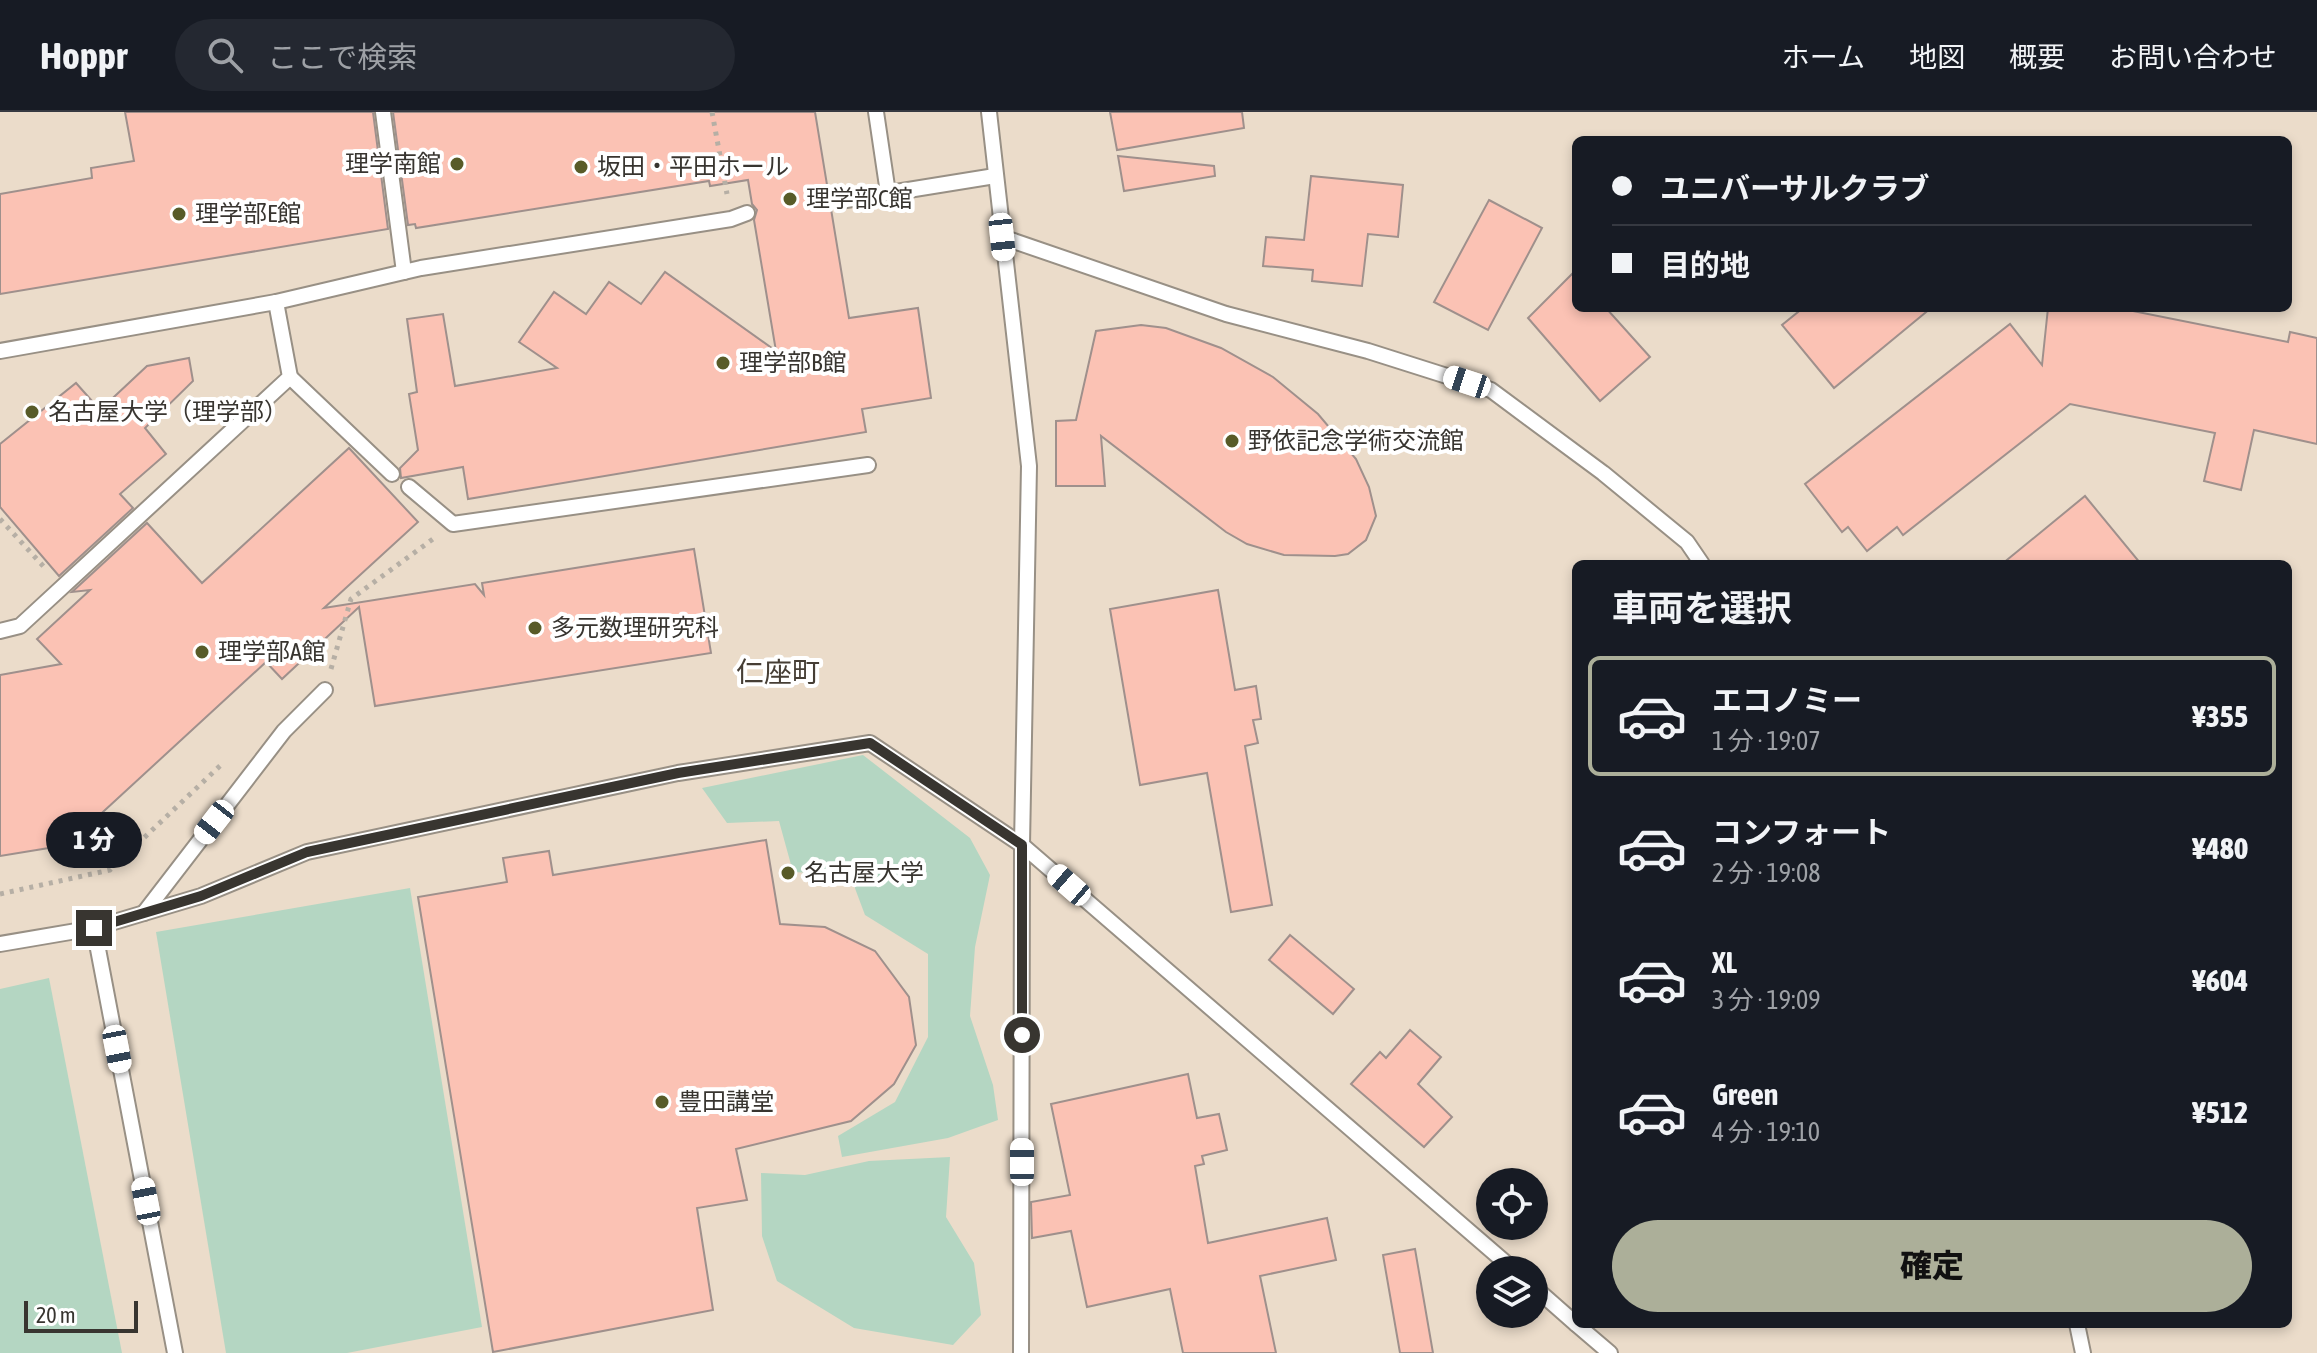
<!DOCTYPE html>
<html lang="ja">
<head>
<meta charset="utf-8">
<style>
  :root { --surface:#171b24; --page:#242831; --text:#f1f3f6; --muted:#9ea1a6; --line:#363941; --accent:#acaf99 }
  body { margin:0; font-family:"Asap Condensed","Noto Sans JP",sans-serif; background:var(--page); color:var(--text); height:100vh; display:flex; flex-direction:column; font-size:30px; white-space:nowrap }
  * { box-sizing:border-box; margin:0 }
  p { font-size:26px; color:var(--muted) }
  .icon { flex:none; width:44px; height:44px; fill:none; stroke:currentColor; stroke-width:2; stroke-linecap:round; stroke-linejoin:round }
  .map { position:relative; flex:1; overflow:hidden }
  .panel { position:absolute; left:1572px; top:448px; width:720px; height:768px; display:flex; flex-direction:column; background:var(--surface); border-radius:12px; box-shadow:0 4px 12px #0003 }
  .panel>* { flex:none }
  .banner { position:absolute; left:1572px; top:24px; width:720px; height:176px; border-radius:12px; box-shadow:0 4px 12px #0003; display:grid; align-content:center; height:176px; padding:0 40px; background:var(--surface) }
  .fabs { position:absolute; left:1476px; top:1056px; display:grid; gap:16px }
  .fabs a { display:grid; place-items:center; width:72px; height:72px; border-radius:50%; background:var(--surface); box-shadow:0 4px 12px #0003; font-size:40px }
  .scale { position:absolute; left:24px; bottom:20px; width:114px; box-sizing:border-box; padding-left:8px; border:4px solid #383530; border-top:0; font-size:22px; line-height:28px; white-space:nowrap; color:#383530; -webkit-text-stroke:6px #fff; paint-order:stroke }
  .end { position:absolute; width:36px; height:36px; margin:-18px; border:10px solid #383530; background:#fff; box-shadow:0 0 0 4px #fff }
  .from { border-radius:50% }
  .bubble { position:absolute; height:56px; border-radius:28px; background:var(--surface); box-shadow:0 4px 12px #0003; font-size:26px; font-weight:800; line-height:56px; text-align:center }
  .car { position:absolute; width:24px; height:48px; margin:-24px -12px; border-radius:10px; box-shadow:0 0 6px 2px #0007; background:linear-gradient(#fff 24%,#345 0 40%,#fff 0 76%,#345 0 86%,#fff 0) }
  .banner b { display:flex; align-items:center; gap:28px; height:76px; font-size:30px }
  .banner b+b { border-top:2px solid var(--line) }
  .banner i { width:20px; height:20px; background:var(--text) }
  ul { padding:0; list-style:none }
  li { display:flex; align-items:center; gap:24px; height:120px; margin:0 16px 12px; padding:0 24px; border:4px solid transparent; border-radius:12px }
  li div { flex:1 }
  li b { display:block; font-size:30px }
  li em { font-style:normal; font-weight:800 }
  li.on { border-color:var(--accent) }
  li>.icon { width:72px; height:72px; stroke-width:1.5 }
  h2 { padding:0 40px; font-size:36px; line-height:96px }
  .primary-button { display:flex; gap:16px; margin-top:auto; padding:16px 40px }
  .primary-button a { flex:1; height:92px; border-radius:48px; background:var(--accent); color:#111; font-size:32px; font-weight:800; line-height:92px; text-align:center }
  header { display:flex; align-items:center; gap:48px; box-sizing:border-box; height:112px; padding:0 40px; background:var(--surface); border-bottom:2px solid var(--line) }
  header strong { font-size:38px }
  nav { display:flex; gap:44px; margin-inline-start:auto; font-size:28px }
  .search { width:560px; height:72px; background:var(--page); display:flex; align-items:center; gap:20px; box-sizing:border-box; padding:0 28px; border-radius:44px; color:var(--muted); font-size:30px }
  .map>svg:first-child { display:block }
  .built { fill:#ebdcca; fill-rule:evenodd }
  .green { fill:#b4d6c2 }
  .building { fill:#fbc2b4; stroke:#9f908c; stroke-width:2 }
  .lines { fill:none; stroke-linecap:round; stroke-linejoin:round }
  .service-casing { stroke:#989085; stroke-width:18 }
  .path { stroke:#b6afa5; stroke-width:5; stroke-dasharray:4 6; stroke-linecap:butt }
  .service { stroke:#fff; stroke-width:14 }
  .route { stroke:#383530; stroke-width:10 }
  .poi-dot { fill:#585b28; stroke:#fff; stroke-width:3 }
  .labels { text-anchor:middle; stroke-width:8; stroke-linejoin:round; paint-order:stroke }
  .poi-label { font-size:24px; fill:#383530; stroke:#fff; text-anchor:start }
  .quarter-label { font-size:28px; fill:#463e35; stroke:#fff }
</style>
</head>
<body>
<header>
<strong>Hoppr</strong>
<div class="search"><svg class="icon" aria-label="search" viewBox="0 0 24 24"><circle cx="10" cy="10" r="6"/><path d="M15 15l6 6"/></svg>ここで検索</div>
<nav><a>ホーム</a><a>地図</a><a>概要</a><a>お問い合わせ</a></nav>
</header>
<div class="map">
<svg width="2317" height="1241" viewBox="0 0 2317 1241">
  <rect width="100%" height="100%" fill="#f1e8dc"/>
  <path class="built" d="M0,0H2317V1241H0ZM1576,28H2288V196H1576ZM1576,452H2288V1212H1576ZM1490,1070H1534V1114H1490ZM1490,1158H1534V1202H1490Z"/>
  <g class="green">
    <polygon points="863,643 970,726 990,763 975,835 970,904 993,973 998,1008 948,1026 842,1045 838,1024 895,990 928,925 928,842 865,803 850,763 793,760 779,709 727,711 702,676"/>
    <polygon points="410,776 482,1215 347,1241 226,1241 156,820"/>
    <polygon points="49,866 122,1241 0,1241 0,877"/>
    <polygon points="950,1045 946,1105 974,1151 981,1203 953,1233 854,1216 777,1169 762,1124 761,1061 805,1063 869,1049"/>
  </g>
  <g class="building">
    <polygon points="125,0 373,0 388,117 0,182 0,82 92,66 91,56 134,49"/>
    <polygon points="393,0 815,0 849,206 918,196 931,286 862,297 866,320 468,387 463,355 401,366 400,356 418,338 409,282 417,280 407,207 443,202 455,274 557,256 519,230 554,180 586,202 609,170 641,192 665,160 776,239 754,108 757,98 752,92 748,68 710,74 709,69 416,116 415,112 408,113"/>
    <polygon points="1110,0 1242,0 1244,16 1117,38"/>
    <polygon points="1118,44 1214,54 1215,64 1124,79"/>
    <polygon points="1311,64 1403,73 1398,125 1368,122 1362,174 1312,169 1313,158 1263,154 1266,125 1304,128"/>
    <polygon points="1489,88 1542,116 1488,218 1434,190"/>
    <polygon points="1576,158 1576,196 1606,196 1650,245 1600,289 1528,206"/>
    <polygon points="1803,196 1931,196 1834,276 1782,213"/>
    <polygon points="2048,196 2118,196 2288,230 2290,220 2317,226 2317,332 2254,318 2241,378 2204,369 2215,321 2070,292 1903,423 1897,415 1867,439 1848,415 1842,420 1805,372 2010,212 2042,253"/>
    <polygon points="1141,213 1166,216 1221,236 1273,265 1318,302 1356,347 1369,375 1376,404 1366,428 1348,442 1335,444 1284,443 1247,432 1226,420 1101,324 1105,374 1056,374 1056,309 1076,308 1096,219"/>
    <polygon points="189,246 193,269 145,316 166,342 120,382 133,396 59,464 0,395 0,332 76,271 100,298 147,254"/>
    <polygon points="349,336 418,410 324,496 475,472 484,483 482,471 694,437 711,541 375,594 359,495 282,567 266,550 67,733 0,744 0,563 61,552 37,527 90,478 72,480 147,411 202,471"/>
    <polygon points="2085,384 2141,452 2002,452"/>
    <polygon points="1218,478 1235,578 1256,574 1261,607 1253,608 1258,631 1245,634 1272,793 1231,800 1207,661 1140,673 1110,497"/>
    <polygon points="766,728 780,812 825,815 875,839 909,885 916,933 894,972 851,1009 736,1037 747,1088 697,1096 713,1198 493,1240 418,785 507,770 503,746 549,739 553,763"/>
    <polygon points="1290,823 1354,877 1333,902 1269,848"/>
    <polygon points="1410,918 1441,945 1418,972 1452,1005 1424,1035 1351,972 1380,940 1386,946"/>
    <polygon points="1188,962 1197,1006 1219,1002 1227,1038 1202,1044 1204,1052 1195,1054 1208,1131 1327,1106 1336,1148 1260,1164 1276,1241 1183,1241 1170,1177 1087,1195 1071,1119 1032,1126 1031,1090 1070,1083 1051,992"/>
    <polygon points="1415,1137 1433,1241 1400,1241 1383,1143"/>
  </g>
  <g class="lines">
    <defs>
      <g id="service">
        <polyline points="383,0 404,160"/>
        <polyline points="876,0 888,81"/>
        <polyline points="989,0 1029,354 1022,733 1021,1241"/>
        <polyline points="840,89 995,64"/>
        <polyline points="1002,125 1226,202 1368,239 1491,278 1603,361 1687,430 1702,452"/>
        <polyline points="0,239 276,190 421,156 731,107 747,101"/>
        <polyline points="290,265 392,362"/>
        <polyline points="409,375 453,412 868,353"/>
        <polyline points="0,519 20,514 290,265 276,190"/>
        <polyline points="144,801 284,619 325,578"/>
        <polyline points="94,816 175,1241"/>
        <polyline points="0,832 94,816 201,784 307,740 678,661 870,631 1022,733 1514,1158"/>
        <polyline points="1534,1175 1576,1212"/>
        <polyline points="1576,1212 1610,1241"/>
        <polyline points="2077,1212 2083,1241"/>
      </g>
    </defs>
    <use href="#service" class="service-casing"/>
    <g class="path">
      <polyline points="712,0 727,82"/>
      <polyline points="0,407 45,456"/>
      <polyline points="331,557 351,487 433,427"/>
      <polyline points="0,782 110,758 222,652"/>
    </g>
    <use href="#service" class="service"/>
  </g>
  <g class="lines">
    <polyline class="route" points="94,816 201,784 307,740 678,661 870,631 1022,733 1022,923"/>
  </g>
  <g class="poi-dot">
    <circle cx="457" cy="52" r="8"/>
    <circle cx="581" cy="55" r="8"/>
    <circle cx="790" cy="87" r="8"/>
    <circle cx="179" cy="102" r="8"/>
    <circle cx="723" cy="251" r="8"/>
    <circle cx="32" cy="300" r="8"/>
    <circle cx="1232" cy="329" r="8"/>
    <circle cx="535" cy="516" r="8"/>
    <circle cx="202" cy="540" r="8"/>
    <circle cx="788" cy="761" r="8"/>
    <circle cx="662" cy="990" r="8"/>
  </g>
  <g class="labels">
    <g class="poi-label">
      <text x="441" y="60" text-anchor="end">理学南館</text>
      <text x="597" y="63">坂田・平田ホール</text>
      <text x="806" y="95">理学部C館</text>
      <text x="195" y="110">理学部E館</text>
      <text x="739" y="259">理学部B館</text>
      <text x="48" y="308">名古屋大学（理学部）</text>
      <text x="1248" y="337">野依記念学術交流館</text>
      <text x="551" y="524">多元数理研究科</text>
      <text x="218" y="548">理学部A館</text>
      <text x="804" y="769">名古屋大学</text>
      <text x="678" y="998">豊田講堂</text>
    </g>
    <g class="quarter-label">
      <text x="778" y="570">仁座町</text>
    </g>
  </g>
</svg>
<div class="fabs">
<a><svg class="icon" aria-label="locate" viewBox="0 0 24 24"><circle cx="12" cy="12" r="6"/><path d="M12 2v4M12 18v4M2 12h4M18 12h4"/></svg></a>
<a><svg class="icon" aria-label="layers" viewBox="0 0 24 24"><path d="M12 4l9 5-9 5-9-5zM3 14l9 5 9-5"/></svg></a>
</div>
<div class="scale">20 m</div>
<i class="end from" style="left:1022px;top:923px"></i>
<i class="end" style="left:94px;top:816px"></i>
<div class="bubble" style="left:46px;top:700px;width:96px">1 分</div>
<i class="car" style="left:1002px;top:125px;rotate:174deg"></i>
<i class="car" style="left:1467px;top:270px;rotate:288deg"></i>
<i class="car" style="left:214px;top:710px;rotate:218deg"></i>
<i class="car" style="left:1069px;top:773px;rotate:311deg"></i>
<i class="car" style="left:117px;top:937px;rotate:169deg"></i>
<i class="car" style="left:1022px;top:1050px;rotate:0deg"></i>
<i class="car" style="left:146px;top:1089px;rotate:349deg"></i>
<div class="banner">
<b><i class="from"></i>ユニバーサルクラブ</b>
<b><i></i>目的地</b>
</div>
<section class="panel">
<h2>車両を選択</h2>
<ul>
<li class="on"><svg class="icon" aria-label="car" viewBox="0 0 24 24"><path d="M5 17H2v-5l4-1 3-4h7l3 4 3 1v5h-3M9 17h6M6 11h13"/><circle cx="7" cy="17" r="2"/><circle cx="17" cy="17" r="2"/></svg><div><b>エコノミー</b><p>1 分 · 19:07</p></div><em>¥355</em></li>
<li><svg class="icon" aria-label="car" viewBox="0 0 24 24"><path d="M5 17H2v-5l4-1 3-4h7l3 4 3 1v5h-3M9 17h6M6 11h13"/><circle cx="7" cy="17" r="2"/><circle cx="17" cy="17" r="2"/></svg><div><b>コンフォート</b><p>2 分 · 19:08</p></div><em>¥480</em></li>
<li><svg class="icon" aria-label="car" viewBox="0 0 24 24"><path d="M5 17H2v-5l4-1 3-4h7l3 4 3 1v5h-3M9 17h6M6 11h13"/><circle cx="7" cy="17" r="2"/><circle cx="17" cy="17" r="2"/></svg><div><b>XL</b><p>3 分 · 19:09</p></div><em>¥604</em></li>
<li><svg class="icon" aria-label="car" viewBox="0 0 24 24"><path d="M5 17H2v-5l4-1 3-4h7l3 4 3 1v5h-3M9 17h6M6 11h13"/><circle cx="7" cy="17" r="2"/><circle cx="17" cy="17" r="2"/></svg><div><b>Green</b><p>4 分 · 19:10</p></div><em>¥512</em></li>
</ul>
<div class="primary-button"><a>確定</a></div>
</section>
</div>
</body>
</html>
